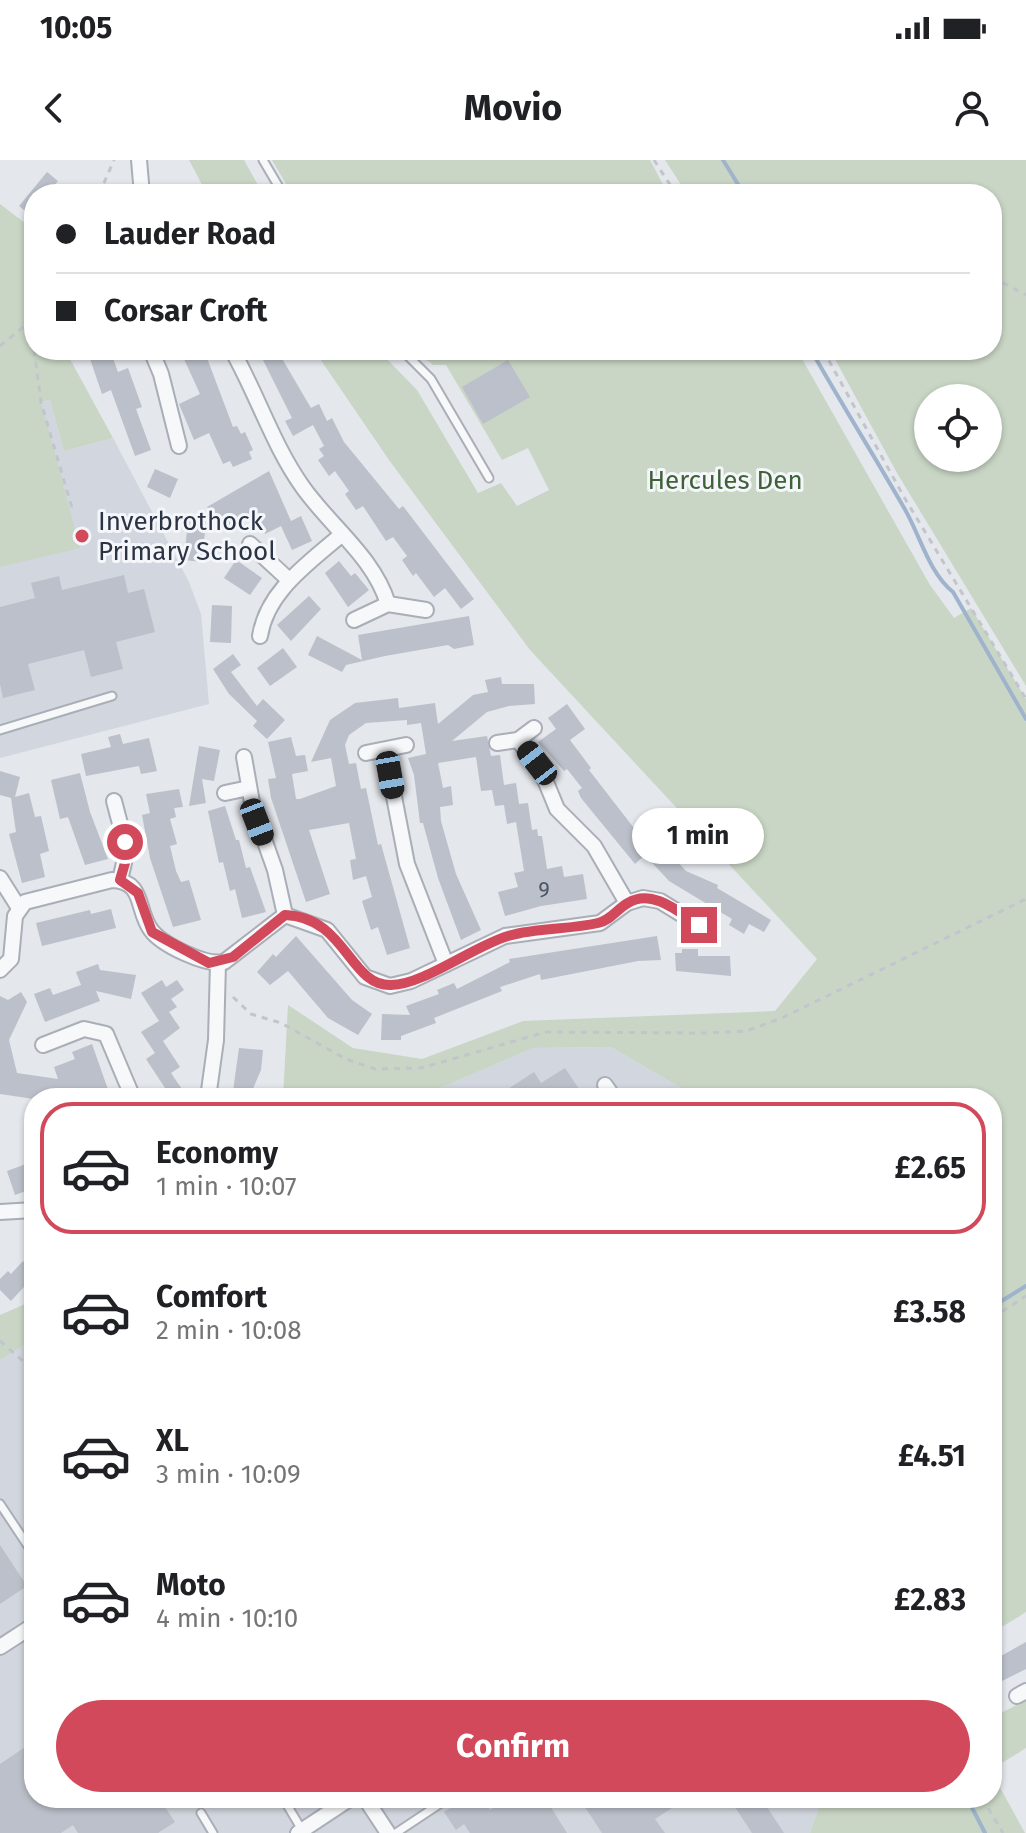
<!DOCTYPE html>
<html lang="en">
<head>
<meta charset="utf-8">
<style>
  :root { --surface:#fff; --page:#f6f6f6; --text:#202124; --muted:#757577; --line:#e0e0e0; --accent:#d1495b }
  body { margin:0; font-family:"Fira Sans",sans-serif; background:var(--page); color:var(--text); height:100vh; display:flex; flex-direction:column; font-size:30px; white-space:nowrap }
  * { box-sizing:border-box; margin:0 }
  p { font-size:26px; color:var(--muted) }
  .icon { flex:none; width:44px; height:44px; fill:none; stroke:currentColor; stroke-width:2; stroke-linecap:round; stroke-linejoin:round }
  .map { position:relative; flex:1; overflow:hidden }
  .side { position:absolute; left:24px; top:928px; width:978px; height:720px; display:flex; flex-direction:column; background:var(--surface); border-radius:32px; box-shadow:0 2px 6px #0004 }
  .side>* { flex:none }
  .guide { position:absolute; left:24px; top:24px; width:978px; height:176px; border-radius:32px; box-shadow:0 2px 6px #0004; display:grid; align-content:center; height:176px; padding:0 32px; background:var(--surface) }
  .tools { position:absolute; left:914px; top:224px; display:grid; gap:16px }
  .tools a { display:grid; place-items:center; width:88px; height:88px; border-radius:50%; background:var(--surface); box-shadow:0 2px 6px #0004; font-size:40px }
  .end { position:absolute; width:36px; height:36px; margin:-18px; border:10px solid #d1495b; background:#fff; box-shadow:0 0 0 4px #fff }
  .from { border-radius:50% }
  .bubble { position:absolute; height:56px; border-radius:28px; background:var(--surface); box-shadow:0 2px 6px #0004; font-size:26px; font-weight:700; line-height:56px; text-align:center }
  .car { position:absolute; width:24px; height:48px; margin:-24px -12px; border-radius:10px; box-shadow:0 0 6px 2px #0007; background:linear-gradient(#222 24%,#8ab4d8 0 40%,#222 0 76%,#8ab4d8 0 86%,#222 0) }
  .guide b { display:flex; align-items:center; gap:28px; height:76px; font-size:30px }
  .guide b+b { border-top:2px solid var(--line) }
  .guide i { width:20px; height:20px; background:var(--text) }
  ul { padding:14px 0 0; list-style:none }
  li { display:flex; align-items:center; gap:24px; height:132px; margin:0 16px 12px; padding:0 16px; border:4px solid transparent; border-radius:32px }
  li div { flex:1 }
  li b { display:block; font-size:30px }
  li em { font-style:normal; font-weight:700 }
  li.current { border-color:var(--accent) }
  li>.icon { width:72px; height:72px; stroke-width:1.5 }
  .action { display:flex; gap:16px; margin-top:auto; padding:16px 32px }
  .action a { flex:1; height:92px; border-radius:48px; background:var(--accent); color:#fff; font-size:32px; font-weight:700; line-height:92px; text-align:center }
  .status { display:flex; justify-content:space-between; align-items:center; height:56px; padding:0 40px; background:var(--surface); direction:ltr }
  .status svg { height:22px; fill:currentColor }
  header { display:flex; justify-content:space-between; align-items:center; height:104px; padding:0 32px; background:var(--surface); font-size:36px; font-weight:700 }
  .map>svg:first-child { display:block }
  .built { fill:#d2d6de }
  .green { fill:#c9d6c5; fill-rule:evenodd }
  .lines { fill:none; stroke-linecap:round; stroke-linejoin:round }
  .stream { stroke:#9fb4cc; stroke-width:4 }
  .building { fill:#bbc0ca }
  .lane-casing { stroke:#a9aeb7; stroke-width:11 }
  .street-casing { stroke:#a9aeb7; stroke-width:18 }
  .path { stroke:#c2c5cb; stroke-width:3; stroke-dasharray:6 6; stroke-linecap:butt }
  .lane { stroke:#f7f8fa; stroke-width:7 }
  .street { stroke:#f7f8fa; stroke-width:14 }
  .route { stroke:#d1495b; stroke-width:10 }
  .poi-dot { fill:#d1495b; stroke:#f4f6f9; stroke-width:3 }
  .labels { text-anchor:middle; stroke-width:6; stroke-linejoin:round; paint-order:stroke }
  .number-label { font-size:22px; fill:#4f5766 }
  .park-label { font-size:26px; fill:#3f6138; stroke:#f4f6f9 }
  .poi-label { font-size:26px; fill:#2b3445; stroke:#f4f6f9; text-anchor:start }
</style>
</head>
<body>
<div class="status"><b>10:05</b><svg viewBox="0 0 49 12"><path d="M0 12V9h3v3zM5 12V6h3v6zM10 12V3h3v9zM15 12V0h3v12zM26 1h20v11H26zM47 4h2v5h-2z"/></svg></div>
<header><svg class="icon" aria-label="back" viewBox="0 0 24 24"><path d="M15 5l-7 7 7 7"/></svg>Movio<svg class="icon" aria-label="person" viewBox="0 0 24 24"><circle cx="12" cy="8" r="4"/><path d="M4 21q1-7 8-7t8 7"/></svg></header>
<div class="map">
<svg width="1026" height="1673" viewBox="0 0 1026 1673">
  <rect width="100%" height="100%" fill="#e4e7ec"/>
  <g class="built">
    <polygon points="50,240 64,291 113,278 189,422 201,454 209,544 0,598 0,253"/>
    <polygon points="611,887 681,928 686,938 417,938 533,888"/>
    <polygon points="34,1179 34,1638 822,1638 810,1673 0,1673 0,1200"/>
  </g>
  <g class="green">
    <polygon points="189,0 244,0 263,34 207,34"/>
    <polygon points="272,0 650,0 668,34 292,34"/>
    <path d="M665,0H1026V526L897,313L830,190H992V34H687ZM928,238H988V298H928Z"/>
    <polygon points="0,44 34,70 34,190 65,190 113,278 64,291 50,240 41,242 80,388 0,407"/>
    <polygon points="314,190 378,190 417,230 478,333 501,323 517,346 549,330 528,288 502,300 446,205 433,205 416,190 797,190 930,425 954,458 971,448 1026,539 1026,1452 992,1473 992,938 686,938 681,928 611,887 533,888 417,938 283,938 288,845 353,888 422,899 523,861 775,851 817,799 530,490 389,300"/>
    <polygon points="34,1140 34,1179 0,1200 0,1155"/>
    <polygon points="1026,1540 1026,1588 992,1609 992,1544 997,1555"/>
    <polygon points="992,1613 1025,1673 810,1673 822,1638 992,1638"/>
  </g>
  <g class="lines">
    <g class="stream">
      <polyline points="723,0 744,34"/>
      <path d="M811,190C841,243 873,294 903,346C920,374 928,412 953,432L1026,559"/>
      <polyline points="992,1147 1026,1126"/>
      <polyline points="967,1638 985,1673"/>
    </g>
  </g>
  <g class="building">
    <polygon points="47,12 58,21 47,34 34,34 34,58 19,46"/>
    <polygon points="87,190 110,190 118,212 128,208 142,247 136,249 151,290 135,296 111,230 102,234"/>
    <polygon points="204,190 233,267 237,266 241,274 245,272 253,290 249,292 252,299 233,307 230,301 223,304 209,273 194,280 179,244 200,234 184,199"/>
    <polygon points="258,190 277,190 311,248 319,244 327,261 332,258 344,282 399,349 403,346 474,439 461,449 445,428 434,437 416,413 413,416 402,400 407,396 393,377 386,381 363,346 356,350 345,334 349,331 335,311 329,316 318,300 324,296 319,289 324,286 313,265 293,276 285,261 292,258"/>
    <polygon points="508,200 530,237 483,264 462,227"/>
    <polygon points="155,309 178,319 170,338 147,327"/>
    <polygon points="269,311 291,361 301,356 312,381 292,390 281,366 265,374 256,352 228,368 222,358 216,361 207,347"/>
    <polygon points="188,360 206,361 202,402 184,400"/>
    <polygon points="236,400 262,418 250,435 224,418"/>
    <polygon points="339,401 351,416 355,413 369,430 348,447 325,413"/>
    <polygon points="124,415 128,433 144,429 155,472 116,482 123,509 91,517 84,490 28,504 35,530 3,538 0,524 0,447 35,438 31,423 59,416 62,430"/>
    <polygon points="309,436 321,449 291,481 277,465"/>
    <polygon points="212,445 232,446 231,483 210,482"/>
    <polygon points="469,456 474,485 454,489 448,485 385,496 346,505 342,512 308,495 317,476 362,500 358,475"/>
    <polygon points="283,488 297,507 270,526 257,508"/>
    <polygon points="233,494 241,505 231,512 257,546 263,539 285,560 267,579 253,566 257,561 229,534 213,509"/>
    <polygon points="501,517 502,524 534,524 535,544 509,546 487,552 452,581 487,576 491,596 500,595 504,625 516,623 519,644 528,643 532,670 537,669 538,676 542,676 547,709 562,706 564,717 583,714 587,739 541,746 505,756 498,732 518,727 514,713 524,711 516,662 507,664 504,645 495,646 492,630 481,631 476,597 438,603 443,628 451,626 453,645 440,647 441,661 456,714 481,770 461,780 438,718 423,663 420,663 414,615 408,598 426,594 421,563 407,565 407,560 366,563 349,575 345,585 349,604 356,603 361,629 366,628 378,685 381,684 410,788 387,795 378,767 371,770 362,741 372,737 366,716 353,720 350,700 356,699 349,663 309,670 330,734 306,742 271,638 268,619 276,618 268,582 291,577 296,596 305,595 308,611 292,614 296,639 300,639 336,626 331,598 311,602 330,560 355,543 398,538 399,548 435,543 438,564 473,535 488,532 485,520"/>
    <polygon points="567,544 585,569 570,580 591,608 589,610 637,672 644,665 663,688 677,675 688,687 675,699 686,711 718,725 717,728 771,760 764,772 749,764 744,774 729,765 732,759 669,721 645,695 635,704 581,638 578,631 582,628 567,609 564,611 538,582 556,569 548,558"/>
    <polygon points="120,574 123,584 149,578 157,611 141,614 139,606 86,616 81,594 111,587 108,577"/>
    <polygon points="199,586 220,590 214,621 202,619 206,643 189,646"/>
    <polygon points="0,611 20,617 15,637 29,633 35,657 41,656 49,691 40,694 45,717 22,723 9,674 16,672 11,638 0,635"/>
    <polygon points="80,613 90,652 108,699 85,705 68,657 60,659 51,620"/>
    <polygon points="179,629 183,647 174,648 176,657 170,659 177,684 170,686 176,711 181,722 189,720 201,760 173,767 150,698 142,655 150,653 146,634"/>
    <polygon points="225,646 236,680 239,680 246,708 250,707 266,752 242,758 235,729 230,731 223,702 219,703 208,651"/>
    <polygon points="111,749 116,768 42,786 36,763 90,750 91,754"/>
    <polygon points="296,776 352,840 372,854 358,875 328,858 288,811 270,825 257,812 273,794 276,797"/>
    <polygon points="657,776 661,800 638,801 541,820 540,814 500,827 502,831 434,858 436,863 401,876 401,880 381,880 382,854 410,855 406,846 439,834 437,830 454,823 457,829 510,802 509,799"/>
    <polygon points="682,789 698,789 698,796 730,796 731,816 676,811 675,793 682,793"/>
    <polygon points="98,804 100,810 136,815 131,839 96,831 100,841 45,862 34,834 50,828 53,835 81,825 76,812"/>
    <polygon points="162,820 166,827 177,820 184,830 171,839 177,847 169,852 180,868 163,881 180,907 171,913 188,938 149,938 165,928 146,899 155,893 141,872 159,861 141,833"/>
    <polygon points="21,832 27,842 9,880 17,913 58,919 54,907 75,899 72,892 92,884 111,938 34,939 0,934 0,836 8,840"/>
    <polygon points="239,888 263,890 261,910 249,938 232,938"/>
    <polygon points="565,908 585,938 514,938 508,929 534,912 541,923"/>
    <polygon points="26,1004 34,1028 15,1035 7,1011"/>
    <polygon points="23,1101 34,1116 11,1141 0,1130 0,1119 8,1111 11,1114"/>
    <polygon points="0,1385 27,1426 0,1444"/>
    <polygon points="1026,1482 1026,1509 992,1526 992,1501"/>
    <polygon points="34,1581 34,1638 159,1638 175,1662 158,1673 78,1673 73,1665 61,1673 0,1673 0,1604"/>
    <polygon points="466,1638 482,1638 490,1650 508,1638 545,1638 567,1673 470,1673 464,1664 456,1670 444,1652"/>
    <polygon points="579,1638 687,1638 655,1659 665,1673 602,1673"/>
    <polygon points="729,1638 761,1638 784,1673 752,1673"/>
  </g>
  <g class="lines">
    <defs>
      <g id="lane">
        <polyline points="263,0 283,34"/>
        <polyline points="402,190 431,219 489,318"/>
        <polyline points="0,570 112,536"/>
        <polyline points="0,1344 34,1395"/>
        <polyline points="283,1638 302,1670"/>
        <polyline points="201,1653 213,1673"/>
        <polyline points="396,1673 441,1643 438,1638"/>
      </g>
      <g id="street">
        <polyline points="139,0 142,34"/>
        <polyline points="151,190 161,214 179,286"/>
        <path d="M232,190C257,234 273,285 302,326C329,365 374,397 388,444"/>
        <polyline points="250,384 289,420"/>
        <polyline points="354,460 388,444 426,450"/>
        <path d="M260,476C267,431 309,403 341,375"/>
        <polyline points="518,580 541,610 557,649 594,686 627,743"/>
        <polyline points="497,583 518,580 534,568"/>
        <polyline points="385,590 407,704 446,804"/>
        <polyline points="366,593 406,585"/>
        <polyline points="244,597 253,648 275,710 285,755"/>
        <polyline points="225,633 249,628"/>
        <polyline points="114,641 127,690 120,720"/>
        <polyline points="0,718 19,748"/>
        <path d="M0,810L11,799L15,756L25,742L112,720C145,721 136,750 151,770C162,785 206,806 224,802L285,755L327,770L365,817L390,826L411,821L505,776L600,763L627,743L643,738L660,741L699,765"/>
        <polyline points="43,885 84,869 106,874 133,938"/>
        <polyline points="605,925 614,938"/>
        <polyline points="484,937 485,938"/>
        <polyline points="208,938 216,880 218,803"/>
        <polyline points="0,1052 34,1050"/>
        <polyline points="0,1487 34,1465"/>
        <polyline points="1017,1536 1026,1531"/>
        <polyline points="365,1638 388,1673"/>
        <polyline points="298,1673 351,1638"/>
      </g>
    </defs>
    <use href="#lane" class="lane-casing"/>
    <use href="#street" class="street-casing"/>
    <g class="path">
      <polyline points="654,0 676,34"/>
      <polyline points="99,34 114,0"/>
      <polyline points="963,34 967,26"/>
      <polyline points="992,117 1026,135"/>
      <polyline points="24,168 32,173 34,190"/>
      <polyline points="0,186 34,158"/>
      <polyline points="34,190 41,242 72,348"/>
      <polyline points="823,190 904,337 1026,539"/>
      <polyline points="426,200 433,190"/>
      <polyline points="233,837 251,854 281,863 346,899 375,909 421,908 546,872 705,873 746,871 782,858 1026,739"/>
      <polyline points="992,1158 1026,1136"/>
      <polyline points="0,1181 23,1201 34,1204"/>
      <polyline points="982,1638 1003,1673"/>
    </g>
    <use href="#lane" class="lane"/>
    <use href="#street" class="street"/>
  </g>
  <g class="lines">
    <path class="route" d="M125,682V703L120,720L138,733L152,772L209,803L233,797L285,755C346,757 349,826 391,825C423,825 474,786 508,776C537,767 569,770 598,763C611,760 617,749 628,743C652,728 679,752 699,765"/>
  </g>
  <circle class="poi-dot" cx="82" cy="376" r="8"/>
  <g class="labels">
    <g class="number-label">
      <text x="544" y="737">9</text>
    </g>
    <g class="park-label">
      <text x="725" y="329">Hercules Den</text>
    </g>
    <g class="poi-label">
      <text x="98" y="370">Inverbrothock<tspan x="98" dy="30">Primary School</tspan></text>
    </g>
  </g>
</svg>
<div class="tools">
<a><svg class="icon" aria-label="locate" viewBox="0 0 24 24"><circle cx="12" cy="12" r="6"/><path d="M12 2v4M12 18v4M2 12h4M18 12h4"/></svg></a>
</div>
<i class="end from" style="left:125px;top:682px"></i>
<i class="end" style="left:699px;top:765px"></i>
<div class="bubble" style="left:632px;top:648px;width:132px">1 min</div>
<i class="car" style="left:537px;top:603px;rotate:322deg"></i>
<i class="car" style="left:390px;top:615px;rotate:170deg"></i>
<i class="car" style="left:257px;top:662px;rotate:159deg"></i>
<div class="guide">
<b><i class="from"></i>Lauder Road</b>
<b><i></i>Corsar Croft</b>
</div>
<section class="side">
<ul>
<li class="current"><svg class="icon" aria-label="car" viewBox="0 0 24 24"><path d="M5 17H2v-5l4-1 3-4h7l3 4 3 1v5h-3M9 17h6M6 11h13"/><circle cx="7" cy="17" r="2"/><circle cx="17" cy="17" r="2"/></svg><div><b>Economy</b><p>1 min · 10:07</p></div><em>£2.65</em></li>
<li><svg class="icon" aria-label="car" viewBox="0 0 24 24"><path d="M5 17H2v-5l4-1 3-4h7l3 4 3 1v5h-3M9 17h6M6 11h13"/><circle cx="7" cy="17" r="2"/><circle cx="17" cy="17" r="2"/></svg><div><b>Comfort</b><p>2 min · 10:08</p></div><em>£3.58</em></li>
<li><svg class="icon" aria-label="car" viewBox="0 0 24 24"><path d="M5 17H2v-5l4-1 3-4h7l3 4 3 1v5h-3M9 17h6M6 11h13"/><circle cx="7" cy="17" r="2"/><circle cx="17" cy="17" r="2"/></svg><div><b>XL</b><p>3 min · 10:09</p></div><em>£4.51</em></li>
<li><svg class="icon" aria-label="car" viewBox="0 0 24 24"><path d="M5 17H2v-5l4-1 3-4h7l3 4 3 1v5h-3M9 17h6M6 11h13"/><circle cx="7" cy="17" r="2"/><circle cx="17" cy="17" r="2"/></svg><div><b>Moto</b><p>4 min · 10:10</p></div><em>£2.83</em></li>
</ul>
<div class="action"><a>Confirm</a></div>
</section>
</div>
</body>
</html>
